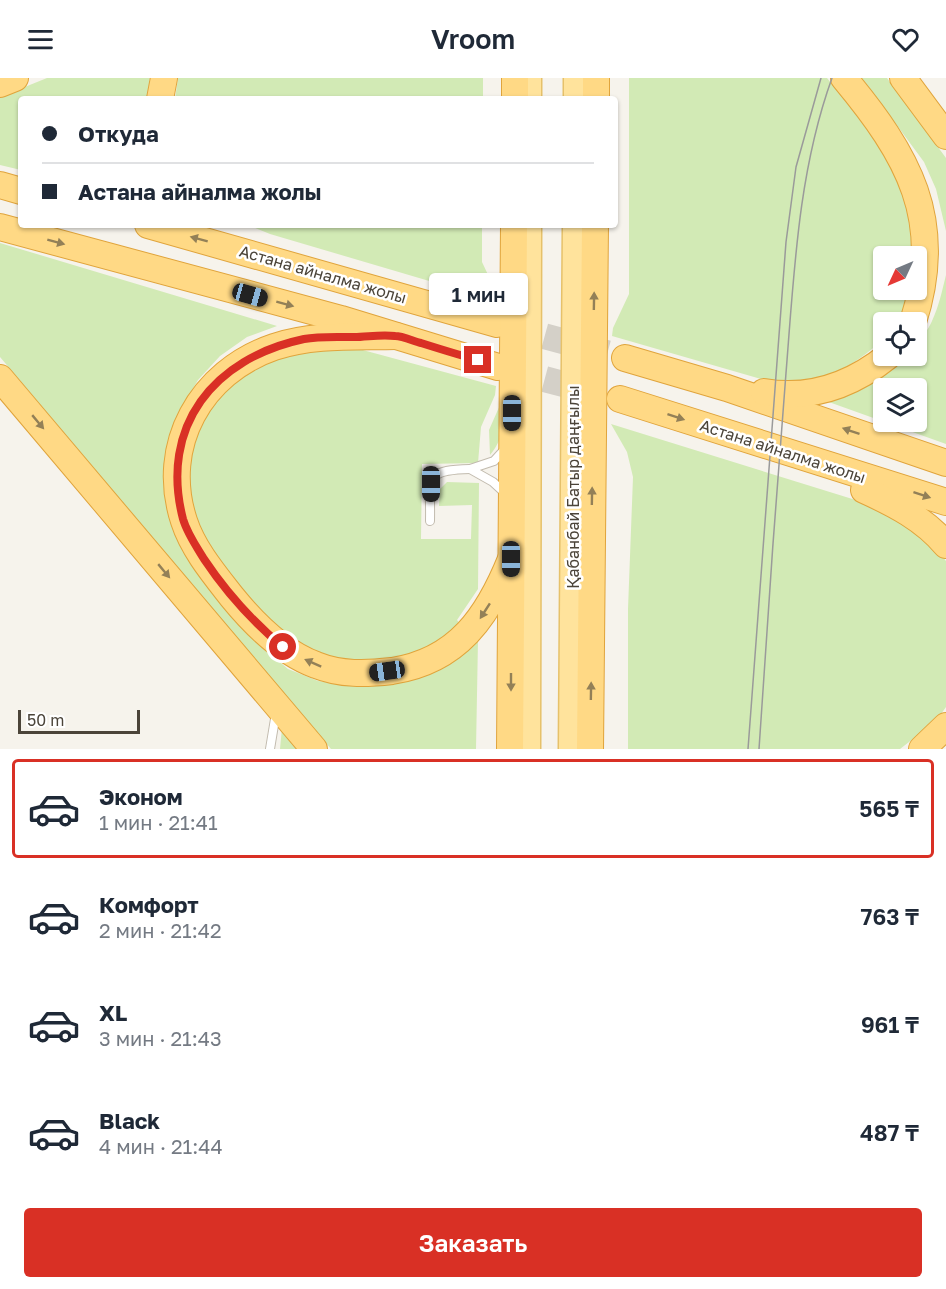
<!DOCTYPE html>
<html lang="ru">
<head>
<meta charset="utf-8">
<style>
  :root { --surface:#fff; --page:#f6f6f7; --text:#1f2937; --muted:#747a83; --line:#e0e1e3; --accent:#d93025 }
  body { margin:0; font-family:"Golos Text",sans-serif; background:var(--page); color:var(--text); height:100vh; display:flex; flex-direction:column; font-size:22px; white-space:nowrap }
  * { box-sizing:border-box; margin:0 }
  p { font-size:20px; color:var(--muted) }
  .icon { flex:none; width:33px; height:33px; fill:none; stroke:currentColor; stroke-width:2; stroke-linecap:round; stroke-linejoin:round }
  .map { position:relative; height:671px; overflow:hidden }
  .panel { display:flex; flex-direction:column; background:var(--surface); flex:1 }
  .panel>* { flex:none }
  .hud { position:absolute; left:18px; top:18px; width:600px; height:132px; border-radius:6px; box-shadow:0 2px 4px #0004; display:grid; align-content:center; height:132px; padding:0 24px; background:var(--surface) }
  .needle { width:39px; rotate:226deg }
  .fabs { position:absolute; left:873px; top:168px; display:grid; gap:12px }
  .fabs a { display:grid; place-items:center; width:54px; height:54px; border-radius:6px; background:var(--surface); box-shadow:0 2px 4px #0004; font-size:30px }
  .scale { position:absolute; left:18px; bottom:15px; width:122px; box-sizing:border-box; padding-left:6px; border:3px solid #4b4439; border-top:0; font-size:16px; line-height:21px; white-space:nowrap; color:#4b4439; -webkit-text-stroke:4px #fff; paint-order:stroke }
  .end { position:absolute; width:27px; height:27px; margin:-14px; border:8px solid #d93025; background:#fff; box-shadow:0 0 0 3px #fff }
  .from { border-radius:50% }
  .bubble { position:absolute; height:42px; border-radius:6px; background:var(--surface); box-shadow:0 2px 4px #0004; font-size:20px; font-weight:600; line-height:42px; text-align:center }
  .car { position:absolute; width:18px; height:36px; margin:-18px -9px; border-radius:8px; box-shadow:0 0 4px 2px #0007; background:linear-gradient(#222 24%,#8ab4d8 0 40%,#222 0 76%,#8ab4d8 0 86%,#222 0) }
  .hud b { display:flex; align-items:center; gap:21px; height:57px; font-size:22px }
  .hud b+b { border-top:2px solid var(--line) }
  .hud i { width:15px; height:15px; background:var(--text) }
  ul { padding:10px 0 0; list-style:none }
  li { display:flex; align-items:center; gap:18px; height:99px; margin:0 12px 9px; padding:0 12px; border:3px solid transparent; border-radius:6px }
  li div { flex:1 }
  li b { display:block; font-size:22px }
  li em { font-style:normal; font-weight:600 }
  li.on { border-color:var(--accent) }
  li>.icon { width:54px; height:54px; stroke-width:1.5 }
  .primary-button { display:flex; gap:12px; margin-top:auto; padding:12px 24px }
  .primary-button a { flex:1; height:69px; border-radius:6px; background:var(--accent); color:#fff; font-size:24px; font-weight:600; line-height:69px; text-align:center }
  header { display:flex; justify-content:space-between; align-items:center; height:78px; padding:0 24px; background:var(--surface); font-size:27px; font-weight:600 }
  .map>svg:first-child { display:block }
  .green { fill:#d2eab5; fill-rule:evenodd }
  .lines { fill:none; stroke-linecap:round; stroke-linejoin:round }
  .trunk-tunnel { stroke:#d4d0c8; stroke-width:26; stroke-dasharray:26 13; stroke-linecap:butt }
  .service-casing { stroke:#c2bbae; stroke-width:10 }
  .primary-casing { stroke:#e6c16a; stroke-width:27 }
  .trunk-casing { stroke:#e0a43c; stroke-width:28 }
  .service { stroke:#fff; stroke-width:8 }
  .primary { stroke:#ffe39c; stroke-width:24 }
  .trunk { stroke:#ffd985; stroke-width:26 }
  .tram { stroke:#9a9a9a; stroke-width:1.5 }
  .oneway { fill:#938057 }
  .route { stroke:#d93025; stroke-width:8 }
  .labels { text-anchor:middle; stroke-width:5; stroke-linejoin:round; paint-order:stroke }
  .street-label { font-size:16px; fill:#4b4439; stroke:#fff }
</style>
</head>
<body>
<header><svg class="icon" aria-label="menu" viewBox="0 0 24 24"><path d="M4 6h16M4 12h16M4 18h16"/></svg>Vroom<svg class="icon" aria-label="heart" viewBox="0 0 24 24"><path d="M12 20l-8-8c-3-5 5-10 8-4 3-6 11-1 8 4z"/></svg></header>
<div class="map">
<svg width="946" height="671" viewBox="0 0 946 671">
  <rect width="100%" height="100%" fill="#f6f3ec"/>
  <g class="green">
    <polygon points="47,0 150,0 147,21 21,21 21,92 0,87 0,19"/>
    <polygon points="178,0 483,0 483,21 175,21"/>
    <path d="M629,0H827L869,51L909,111L916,178H884V212H914L897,244H884L883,262C843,296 815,310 761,301L612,258L613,250L629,216Z"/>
    <polygon points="862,0 887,0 946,80 946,153 936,111 924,84"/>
    <polygon points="248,147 482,147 482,184 498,218 497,223 270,156"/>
    <polygon points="0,165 277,248 247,259 220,278 198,302 180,333 168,431 179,464 191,487 223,528 257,565 288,591 318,603 353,608 394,605 432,594 453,584 478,562 476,671 331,671 0,279"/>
    <path d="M946,197V366L826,323L888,293L905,278H916C917,261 926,257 932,243C939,228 942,213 946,197ZM884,310H916V344H884Z"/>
    <path d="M359,271L496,308L495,317L481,349L478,385L422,386L421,461H471L472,427L439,428L440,411L447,404L479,405L478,511L457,542L462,548C448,557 434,568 420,575C415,578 408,579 402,580C364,588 322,583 289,560C268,546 252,523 236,504C221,486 202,467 196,444C190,424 188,396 191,376C199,329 245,284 291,273C306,269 341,271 359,271Z"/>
    <path d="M504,318C503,342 506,358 490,377L489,352Z"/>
    <polygon points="611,346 875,428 921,453 946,483 946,629 936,643 900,671 628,671 628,531 633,399 627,374"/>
    <polygon points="282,650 299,671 280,671"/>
  </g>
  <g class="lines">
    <g class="trunk-tunnel">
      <polyline points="507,248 625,280"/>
      <polyline points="507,291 593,314"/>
    </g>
    <defs>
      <g id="service">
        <polyline points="505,371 494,383 470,391 493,404 506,416"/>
        <path d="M430,443C431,401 422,392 470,391"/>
        <polyline points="270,671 276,635"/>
      </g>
      <g id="primary">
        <polyline points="529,21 529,0"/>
        <polyline points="576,21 576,0"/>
        <polyline points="528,671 529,147"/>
        <polyline points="571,671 575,147"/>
      </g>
      <g id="trunk">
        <path d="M844,0C908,77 946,142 913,244"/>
        <polyline points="903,0 946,58"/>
        <polyline points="0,6 15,0"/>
        <polyline points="160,21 164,0"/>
        <polyline points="515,21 515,0"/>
        <polyline points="596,21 596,0"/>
        <polyline points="0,107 21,113"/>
        <polyline points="148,147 497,246"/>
        <polyline points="0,149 341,241 498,289"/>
        <path d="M396,258C355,259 313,256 274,269C201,294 159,367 184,443C193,471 214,496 232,519C254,546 283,575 316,587C341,597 366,596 392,593C458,583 488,538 511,481"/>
        <polyline points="625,280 727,310 946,385"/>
        <polyline points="0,300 314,671"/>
        <path d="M764,314C811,322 852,307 888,278"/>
        <polyline points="620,321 946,424"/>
        <path d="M864,412C895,426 924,441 946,467"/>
        <polyline points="510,671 514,147"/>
        <polyline points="590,671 595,147"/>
        <polyline points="922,671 946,648"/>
      </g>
    </defs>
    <use href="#service" class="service-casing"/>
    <use href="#primary" class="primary-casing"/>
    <use href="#trunk" class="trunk-casing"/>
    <use href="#service" class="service"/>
    <use href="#primary" class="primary"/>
    <use href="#trunk" class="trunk"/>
    <g class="tram">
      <polyline points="748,671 786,164 796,89 821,0"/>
      <path d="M759,671C767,546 776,420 786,295C794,196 798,94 832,0"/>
    </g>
  </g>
  <defs><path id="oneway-solid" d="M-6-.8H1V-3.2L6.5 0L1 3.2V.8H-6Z" transform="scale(1.5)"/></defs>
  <g class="oneway">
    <use href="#oneway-solid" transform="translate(199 161) rotate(-165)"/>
    <use href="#oneway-solid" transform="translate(56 164) rotate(15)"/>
    <use href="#oneway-solid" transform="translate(594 223) rotate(-89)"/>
    <use href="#oneway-solid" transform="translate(285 226) rotate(15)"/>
    <use href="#oneway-solid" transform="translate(676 339) rotate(18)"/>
    <use href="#oneway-solid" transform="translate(38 344) rotate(50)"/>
    <use href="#oneway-solid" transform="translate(851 353) rotate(-161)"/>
    <use href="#oneway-solid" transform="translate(922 417) rotate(18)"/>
    <use href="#oneway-solid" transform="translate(592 418) rotate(-89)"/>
    <use href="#oneway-solid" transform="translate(164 493) rotate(50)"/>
    <use href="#oneway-solid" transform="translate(485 533) rotate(123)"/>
    <use href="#oneway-solid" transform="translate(313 585) rotate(-156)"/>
    <use href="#oneway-solid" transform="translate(511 604) rotate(90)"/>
    <use href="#oneway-solid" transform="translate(591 613) rotate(-89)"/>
  </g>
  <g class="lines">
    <path class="route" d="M283,569C252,543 226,514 204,481C196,468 187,455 183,441C159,348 214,280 304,261C319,258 337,259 354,259C367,259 381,256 395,258C403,258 413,263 421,265C440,271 459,277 478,282"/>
  </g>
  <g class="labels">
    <g class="street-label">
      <text transform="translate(323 196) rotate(16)" y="6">Астана айналма жолы</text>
      <text transform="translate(783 373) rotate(18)" y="6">Астана айналма жолы</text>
      <text transform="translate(573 409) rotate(-90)" y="6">Қабанбай Батыр даңғылы</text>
    </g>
  </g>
</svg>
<div class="fabs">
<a><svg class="needle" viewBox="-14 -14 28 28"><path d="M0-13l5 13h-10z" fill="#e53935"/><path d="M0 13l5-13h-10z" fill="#747a83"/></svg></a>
<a><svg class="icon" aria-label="locate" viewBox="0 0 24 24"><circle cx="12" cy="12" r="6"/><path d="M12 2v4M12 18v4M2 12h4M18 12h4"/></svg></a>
<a><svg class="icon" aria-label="layers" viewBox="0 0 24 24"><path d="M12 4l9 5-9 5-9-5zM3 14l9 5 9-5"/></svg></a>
</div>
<div class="scale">50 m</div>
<i class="end from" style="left:283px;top:569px"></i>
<i class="end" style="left:478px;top:282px"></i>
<div class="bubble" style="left:429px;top:195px;width:99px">1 мин</div>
<i class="car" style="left:250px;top:217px;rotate:106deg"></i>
<i class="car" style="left:512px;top:335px;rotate:180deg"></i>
<i class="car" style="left:431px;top:406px;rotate:180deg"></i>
<i class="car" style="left:511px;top:481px;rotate:180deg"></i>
<i class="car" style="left:387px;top:593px;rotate:262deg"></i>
<div class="hud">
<b><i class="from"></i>Откуда</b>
<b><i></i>Астана айналма жолы</b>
</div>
</div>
<section class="panel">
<ul>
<li class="on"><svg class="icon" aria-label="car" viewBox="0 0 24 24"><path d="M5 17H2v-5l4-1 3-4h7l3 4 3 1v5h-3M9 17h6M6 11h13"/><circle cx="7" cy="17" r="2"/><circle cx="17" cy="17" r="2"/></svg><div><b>Эконом</b><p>1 мин · 21:41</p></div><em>565 ₸</em></li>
<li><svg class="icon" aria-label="car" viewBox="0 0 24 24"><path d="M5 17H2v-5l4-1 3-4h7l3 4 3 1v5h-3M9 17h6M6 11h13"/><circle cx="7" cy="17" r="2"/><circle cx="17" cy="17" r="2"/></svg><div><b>Комфорт</b><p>2 мин · 21:42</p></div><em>763 ₸</em></li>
<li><svg class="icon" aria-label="car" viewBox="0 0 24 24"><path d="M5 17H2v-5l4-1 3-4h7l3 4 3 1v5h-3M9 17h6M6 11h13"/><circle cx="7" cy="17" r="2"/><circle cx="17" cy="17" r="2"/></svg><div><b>XL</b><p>3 мин · 21:43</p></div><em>961 ₸</em></li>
<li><svg class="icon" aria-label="car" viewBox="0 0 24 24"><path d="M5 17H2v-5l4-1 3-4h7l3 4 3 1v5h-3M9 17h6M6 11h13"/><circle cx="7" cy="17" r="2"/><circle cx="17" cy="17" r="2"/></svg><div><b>Black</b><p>4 мин · 21:44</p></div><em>487 ₸</em></li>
</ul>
<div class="primary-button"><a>Заказать</a></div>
</section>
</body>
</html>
